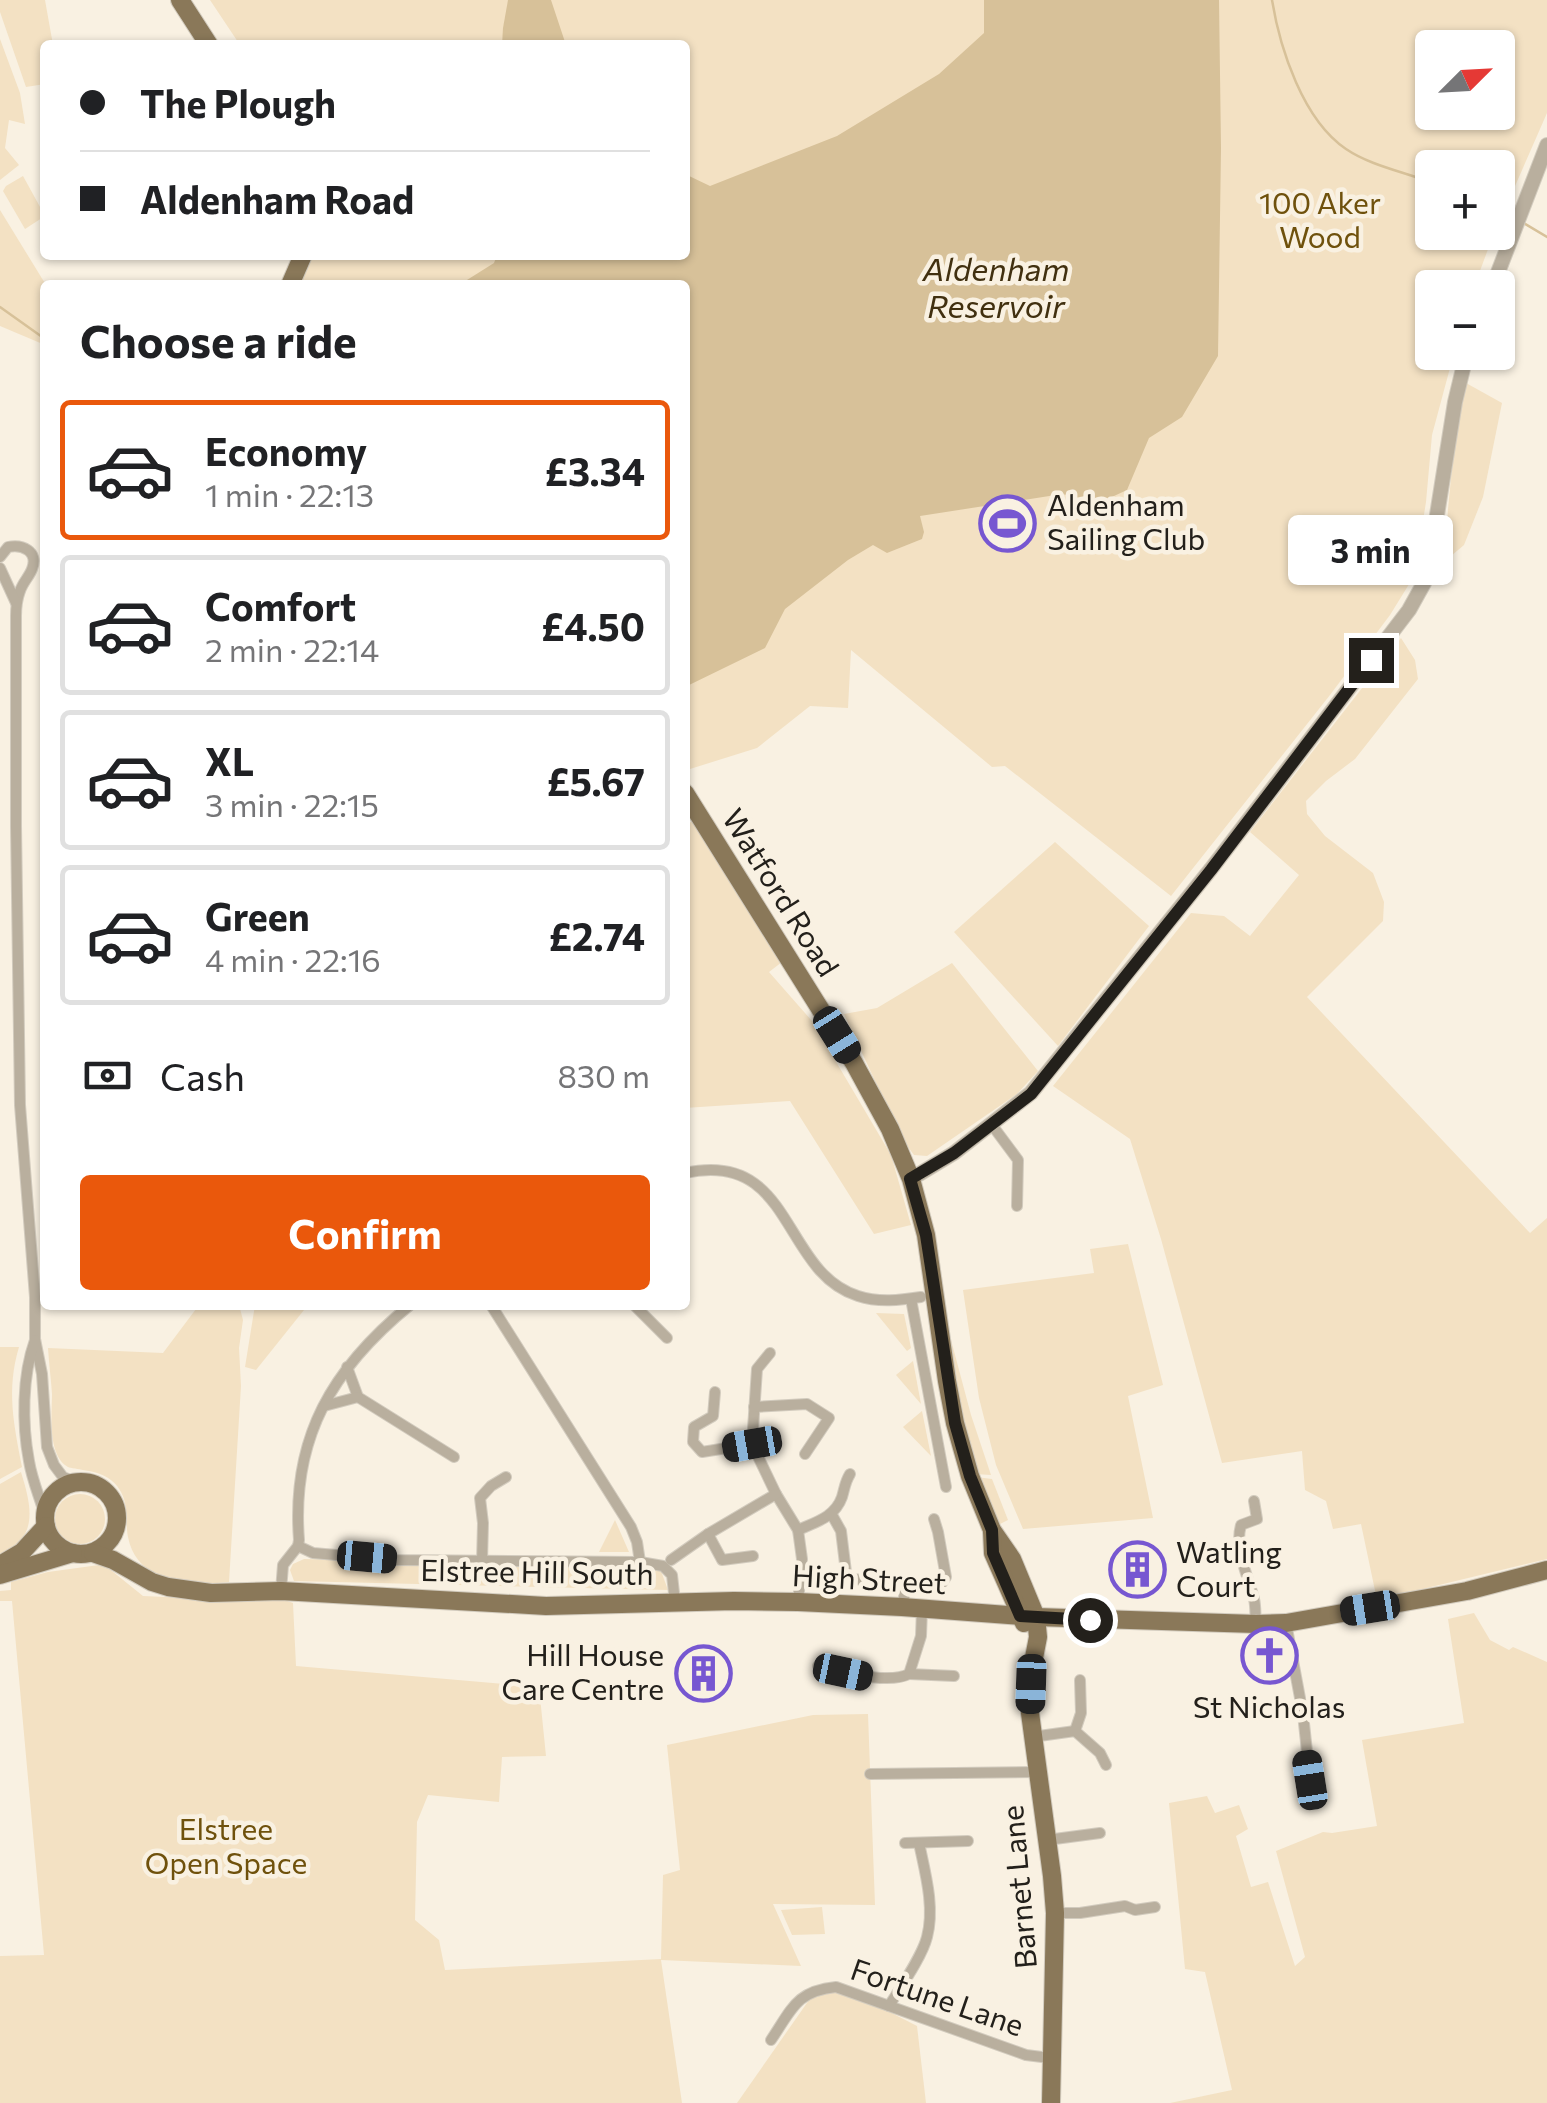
<!DOCTYPE html>
<html lang="en">
<head>
<meta charset="utf-8">
<style>
  :root { --surface:#fff; --page:#f2f2f2; --text:#202124; --muted:#757577; --line:#e0e0e0; --accent:#ea580c }
  body { margin:0; font-family:Commissioner,sans-serif; background:var(--page); color:var(--text); height:100vh; display:flex; flex-direction:column; font-size:38px; white-space:nowrap }
  * { box-sizing:border-box; margin:0 }
  p { font-size:32px; color:var(--muted) }
  .icon { flex:none; width:55px; height:55px; fill:none; stroke:currentColor; stroke-width:2; stroke-linecap:round; stroke-linejoin:round }
  .map { position:relative; flex:1; overflow:hidden }
  .drawer { position:absolute; left:40px; top:280px; width:650px; height:1030px; display:flex; flex-direction:column; background:var(--surface); border-radius:10px; box-shadow:0 2px 8px #0004 }
  .drawer>* { flex:none }
  .top-card { position:absolute; left:40px; top:40px; width:650px; height:220px; border-radius:10px; box-shadow:0 2px 8px #0004; display:grid; align-content:center; height:220px; padding:0 40px; background:var(--surface) }
  .needle { width:65px; rotate:66deg }
  .fabs { position:absolute; left:1415px; top:30px; display:grid; gap:20px }
  .fabs a { display:grid; place-items:center; width:100px; height:100px; border-radius:10px; background:var(--surface); box-shadow:0 2px 8px #0004; font-size:50px }
  .end { position:absolute; width:45px; height:45px; margin:-22px; border:12px solid #23201b; background:#fff; box-shadow:0 0 0 5px #fff }
  .from { border-radius:50% }
  .bubble { position:absolute; height:70px; border-radius:10px; background:var(--surface); box-shadow:0 2px 8px #0004; font-size:32px; font-weight:700; line-height:70px; text-align:center }
  .car { position:absolute; width:30px; height:60px; margin:-30px -15px; border-radius:12px; box-shadow:0 0 8px 2px #0007; background:linear-gradient(#222 24%,#8ab4d8 0 40%,#222 0 76%,#8ab4d8 0 86%,#222 0) }
  .top-card b { display:flex; align-items:center; gap:35px; height:95px; font-size:38px }
  .top-card b+b { border-top:2px solid var(--line) }
  .top-card i { width:25px; height:25px; background:var(--text) }
  ul { padding:0; list-style:none }
  li { display:flex; align-items:center; gap:30px; height:140px; margin:0 20px 15px; padding:0 20px; border:5px solid var(--line); border-radius:10px }
  li div { flex:1 }
  li b { display:block; font-size:38px }
  li em { font-style:normal; font-weight:700 }
  li.selected { border-color:var(--accent) }
  li>.icon { width:90px; height:90px; stroke-width:1.5 }
  h2 { padding:0 40px; font-size:45px; line-height:120px }
  .pay { display:flex; align-items:center; gap:25px; height:110px; padding:0 40px; font-size:38px }
  .pay p { margin-inline-start:auto }
  .cta { display:flex; gap:20px; margin-top:auto; padding:20px 40px }
  .cta a { flex:1; height:115px; border-radius:10px; background:var(--accent); color:#fff; font-size:40px; font-weight:700; line-height:115px; text-align:center }
  .map>svg:first-child { display:block }
  .green { fill:#f3e1c3; fill-rule:evenodd }
  .water { fill:#d7c199 }
  .lines { fill:none; stroke-linecap:round; stroke-linejoin:round }
  .stream { stroke:#d7c199; stroke-width:2.5 }
  .minor-casing { stroke:#d2cbbe; stroke-width:12 }
  .tertiary-casing { stroke:#d2cbbe; stroke-width:16 }
  .primary-casing { stroke:#d2cbbe; stroke-width:20 }
  .minor { stroke:#b9af9e; stroke-width:10 }
  .tertiary { stroke:#b9af9e; stroke-width:14 }
  .primary { stroke:#8a7859; stroke-width:18 }
  .route { stroke:#23201b; stroke-width:12 }
  .labels { text-anchor:middle; stroke-width:9; stroke-linejoin:round; paint-order:stroke }
  .park-label { font-size:30px; fill:#6f510c; stroke:#f9f1e2 }
  .poi-label { font-size:30px; fill:#23201b; stroke:#f9f1e2; text-anchor:start }
  .street-label { font-size:30px; fill:#23201b; stroke:#f9f1e2 }
  .water-label { font-size:32px; font-style:italic; fill:#413010; stroke:#f9f1e2 }
</style>
</head>
<body>
<div class="map">
<svg width="1547" height="2103" viewBox="0 0 1547 2103">
  <rect width="100%" height="100%" fill="#f9f1e2"/>
  <g class="green">
    <polygon points="0,0 45,0 53,45 45,45 45,84 26,87 0,12"/>
    <path d="M210,0H1547V113L1498,225V168H1432V232L1494,233L1474,287L1432,288V352L1454,353L1432,435L1426,502L1418,552L1411,581L1390,615L1330,695L1171,896L1005,766L992,767L851,650L848,708L810,706L757,748L690,769L685,765V285H296L308,255H685V45H240ZM1432,48H1498V112H1432Z"/>
    <polygon points="0,39 20,93 25,124 9,120 5,148 19,165 0,180"/>
    <polygon points="23,176 45,216 25,229 3,191 6,186"/>
    <polygon points="0,210 46,285 45,345 0,326"/>
    <path d="M1466,383L1502,403L1483,497L1464,545L1445,561C1447,501 1454,442 1466,383Z"/>
    <polygon points="1401,638 1415,660 1418,679 1355,759 1326,781 1306,801 1307,814 1325,836 1373,873 1384,902 1383,921 1307,997 1530,1233 1547,1218 1547,1559 1377,1600 1361,1524 1333,1529 1326,1501 1305,1490 1302,1451 1222,1463 1161,1239 1130,1139 1053,1086 1191,913 1224,916 1250,936 1299,875 1250,832"/>
    <polygon points="692,821 782,962 769,972 812,1021 891,1155 911,1225 874,1234 790,1101 685,1108 685,827"/>
    <polygon points="1055,842 1149,926 1058,1046 954,932"/>
    <polygon points="952,963 1038,1071 1017,1094 927,1156 914,1155 902,1139 844,1014 877,1008"/>
    <polygon points="1128,1244 1163,1385 1128,1396 1153,1518 1023,1529 996,1465 979,1398 963,1290 1094,1273 1090,1249"/>
    <path d="M197,1305H239L243,1320L239,1348L241,1386L229,1582C191,1586 137,1584 128,1537C125,1521 129,1507 121,1492C113,1477 99,1472 83,1470C80,1469 70,1468 68,1467C47,1455 52,1414 52,1394C51,1379 49,1364 48,1348L163,1353L196,1309Z"/>
    <polygon points="255,1305 308,1305 256,1370 245,1367"/>
    <polygon points="876,1313 904,1314 911,1348 907,1351"/>
    <polygon points="950,1336 971,1415 991,1475 975,1474 950,1364"/>
    <path d="M0,1347H19C6,1390 14,1425 22,1467L0,1479Z"/>
    <polygon points="913,1361 921,1404 896,1375"/>
    <polygon points="922,1411 931,1456 903,1427"/>
    <path d="M21,1472C31,1505 40,1538 0,1554V1484Z"/>
    <polygon points="976,1477 992,1479 1008,1520 1000,1524 986,1501"/>
    <circle cx="80" cy="1519" r="25"/>
    <polygon points="615,1520 629,1552 599,1552"/>
    <polygon points="304,1559 649,1567 661,1571 668,1590 294,1581 290,1570 293,1564"/>
    <polygon points="99,1565 107,1567 143,1596 231,1600 276,1597 293,1603 296,1666 539,1687 546,1756 502,1757 499,1802 428,1795 417,1822 415,1920 439,1940 445,1970 661,1959 663,1875 680,1870 667,1745 813,1715 868,1714 875,1905 773,1904 801,1966 661,1960 682,2103 0,2103 0,1956 44,1955 12,1601 0,1601 0,1591 11,1590 11,1582 48,1572"/>
    <polygon points="1474,1613 1490,1640 1509,1650 1513,1647 1547,1662 1547,2103 1170,2103 1232,2090 1205,1972 1185,1969 1169,1803 1207,1796 1215,1813 1239,1805 1248,1829 1236,1836 1251,1887 1268,1882 1295,1966 1305,1957 1276,1851 1323,1832 1332,1833 1377,1826 1362,1740 1464,1723 1448,1619"/>
    <polygon points="822,1907 825,1934 792,1935 781,1910"/>
    <polygon points="836,1992 874,2004 917,2026 926,2103 737,2103 809,2000 818,1995"/>
  </g>
  <g class="water">
    <polygon points="508,0 551,0 566,45 502,45 503,28"/>
    <polygon points="984,0 1219,0 1221,148 1218,356 1182,417 1149,438 1127,490 1101,502 1062,494 920,516 924,532 922,539 887,553 873,545 848,560 785,609 765,648 685,687 685,285 459,285 494,263 497,255 685,255 685,174 710,186 837,136 939,74 984,33"/>
  </g>
  <g class="lines">
    <g class="stream">
      <path d="M1272,0C1280,49 1303,120 1346,149C1371,166 1405,172 1432,183"/>
      <polyline points="1498,213 1515,219"/>
      <polyline points="1522,222 1547,237"/>
      <polyline points="0,307 45,339"/>
    </g>
    <defs>
      <g id="minor">
        <path d="M0,557L8,547C22,544 39,551 32,569C29,577 23,582 20,591C17,599 16,607 16,616V826L20,1105L35,1297V1339L42,1374L47,1447L54,1465L63,1477L76,1482"/>
        <polyline points="0,568 16,603"/>
        <polyline points="992,1125 1018,1160 1017,1206"/>
        <path d="M685,1173C794,1149 781,1272 858,1296C879,1303 901,1300 921,1297"/>
        <polyline points="911,1299 946,1487"/>
        <polyline points="491,1305 631,1527 637,1542 640,1562"/>
        <polyline points="634,1305 667,1338"/>
        <path d="M35,1340C22,1376 22,1424 29,1461C32,1480 40,1498 45,1516"/>
        <polyline points="770,1353 757,1369 752,1444 776,1494 798,1530 802,1559 798,1602"/>
        <polyline points="347,1367 358,1397 454,1457"/>
        <polyline points="715,1392 713,1416 694,1427 693,1442 702,1452 752,1444"/>
        <polyline points="324,1406 358,1397"/>
        <polyline points="754,1407 807,1404 829,1418 805,1454"/>
        <path d="M1254,1501L1257,1519L1241,1525C1234,1550 1248,1575 1254,1599C1256,1607 1255,1616 1256,1624"/>
        <polyline points="832,1515 841,1531 846,1572 852,1579 887,1582"/>
        <path d="M798,1530C816,1522 835,1517 842,1497C845,1487 845,1482 850,1474"/>
        <polyline points="708,1534 722,1560 753,1556"/>
        <polyline points="298,1546 313,1553 394,1560 640,1562 663,1566 672,1575 675,1602"/>
        <polyline points="671,1560 708,1534 776,1494"/>
        <polyline points="482,1562 483,1523 480,1498 491,1486 506,1477"/>
        <path d="M281,1591L283,1565L298,1546L299,1540C291,1437 333,1368 410,1305"/>
        <polyline points="902,1607 906,1587 912,1584 941,1584 946,1577 938,1532 934,1519"/>
        <polyline points="1286,1623 1303,1714 1310,1780 1316,1792"/>
        <path d="M818,1666C842,1671 887,1685 909,1674L921,1636L922,1609"/>
        <polyline points="909,1674 954,1676"/>
        <polyline points="1075,1731 1081,1713 1080,1680"/>
        <polyline points="1032,1737 1075,1731 1100,1753 1106,1765"/>
        <polyline points="870,1774 1037,1772"/>
        <polyline points="1047,1840 1100,1833"/>
        <polyline points="905,1843 968,1841"/>
        <polyline points="1055,1913 1080,1913 1125,1906 1135,1910 1155,1907"/>
        <path d="M889,2006C900,1988 922,1957 927,1937C935,1907 925,1872 919,1843"/>
        <path d="M771,2040C792,2009 796,1991 836,1987L1026,2055L1050,2058"/>
      </g>
      <g id="tertiary">
        <polyline points="1492,288 1547,145"/>
        <polyline points="911,1179 954,1153 1031,1093 1211,869 1409,610 1424,583 1429,565 1455,402 1467,352"/>
      </g>
      <g id="primary">
        <polyline points="180,0 209,45"/>
        <polyline points="290,285 303,255"/>
        <polyline points="685,793 854,1063 890,1129 911,1179 926,1235 947,1381 955,1423 970,1476 992,1530 1012,1559 1036,1617 1038,1637 1032,1668 1030,1713 1052,1876 1055,1913 1051,2103"/>
        <circle cx="81" cy="1518" r="36"/>
        <polyline points="992,1531 993,1553 1024,1623"/>
        <polyline points="93,1553 113,1560 152,1582 168,1587 211,1593 281,1591 546,1606 734,1601 798,1602 902,1607 1036,1617 1256,1624 1286,1623 1467,1591 1547,1570"/>
        <polyline points="0,1565 22,1552 46,1526"/>
        <polyline points="0,1575 73,1553"/>
      </g>
    </defs>
    <use href="#minor" class="minor-casing"/>
    <use href="#tertiary" class="tertiary-casing"/>
    <use href="#primary" class="primary-casing"/>
    <use href="#minor" class="minor"/>
    <use href="#tertiary" class="tertiary"/>
    <use href="#primary" class="primary"/>
  </g>
  <g class="lines">
    <polyline class="route" points="1090,1620 1020,1616 993,1553 992,1530 970,1476 955,1423 926,1235 910,1179 954,1153 1031,1094 1211,870 1371,660"/>
  </g>
  <defs>
    <symbol id="stadium-ring" viewBox="-11 -11 22 22"><circle r="9.5" fill="#f9f1e2" stroke="#7757d1" stroke-width="1.5"/><path d="M0-5a6.5 5 0 1 0 0 10a6.5 5 0 1 0 0-10ZM-3.5-1.8h7v3.6h-7Z" fill="#7757d1"/></symbol>
    <symbol id="building-ring" viewBox="-11 -11 22 22"><circle r="9.5" fill="#f9f1e2" stroke="#7757d1" stroke-width="1.5"/><path d="M-4-6H4V6H1V3H-1V6H-4ZM-2.5-4.3h1.7v1.8h-1.7ZM.8-4.3h1.7v1.8H.8ZM-2.5-1h1.7V.8h-1.7ZM.8-1h1.7V.8H.8Z" fill="#7757d1"/></symbol>
    <symbol id="church-ring" viewBox="-11 -11 22 22"><circle r="9.5" fill="#f9f1e2" stroke="#7757d1" stroke-width="1.5"/><path d="M-1.2-6h2.4v3.5h3.3v2.4h-3.3V6h-2.4V-.1h-3.3v-2.4h3.3Z" fill="#7757d1"/></symbol>
  </defs>
  <g fill-rule="evenodd">
    <use href="#stadium-ring" x="976" y="492" width="63" height="63"/>
    <use href="#building-ring" x="1106" y="1538" width="63" height="63"/>
    <use href="#church-ring" x="1238" y="1624" width="63" height="63"/>
    <use href="#building-ring" x="672" y="1642" width="63" height="63"/>
  </g>
  <g class="labels">
    <g class="park-label">
      <text x="1320" y="214">100 Aker<tspan x="1320" dy="34">Wood</tspan></text>
      <text x="226" y="1840">Elstree<tspan x="226" dy="34">Open Space</tspan></text>
    </g>
    <g class="poi-label">
      <text x="1047" y="516">Aldenham<tspan x="1047" dy="34">Sailing Club</tspan></text>
      <text x="1176" y="1563">Watling<tspan x="1176" dy="34">Court</tspan></text>
      <text x="664" y="1666" text-anchor="end">Hill House<tspan x="664" dy="34">Care Centre</tspan></text>
      <text x="1269" y="1718" text-anchor="middle">St Nicholas</text>
    </g>
    <g class="street-label">
      <text transform="translate(780 893) rotate(58)" y="10">Watford Road</text>
      <text transform="translate(537 1573) rotate(1)" y="10">Elstree Hill South</text>
      <text transform="translate(869 1580) rotate(3)" y="10">High Street</text>
      <text transform="translate(1020 1887) rotate(-95)" y="10">Barnet Lane</text>
      <text transform="translate(937 1998) rotate(19)" y="10">Fortune Lane</text>
    </g>
    <g class="water-label">
      <text x="996" y="281">Aldenham<tspan x="996" dy="37">Reservoir</tspan></text>
    </g>
  </g>
</svg>
<div class="fabs">
<a><svg class="needle" viewBox="-14 -14 28 28"><path d="M0-13l5 13h-10z" fill="#e53935"/><path d="M0 13l5-13h-10z" fill="#757577"/></svg></a>
<a>+</a>
<a>−</a>
</div>
<i class="end from" style="left:1090px;top:1620px"></i>
<i class="end" style="left:1371px;top:660px"></i>
<div class="bubble" style="left:1288px;top:515px;width:165px">3 min</div>
<i class="car" style="left:837px;top:1035px;rotate:148deg"></i>
<i class="car" style="left:752px;top:1444px;rotate:260deg"></i>
<i class="car" style="left:367px;top:1557px;rotate:95deg"></i>
<i class="car" style="left:1370px;top:1608px;rotate:261deg"></i>
<i class="car" style="left:843px;top:1672px;rotate:102deg"></i>
<i class="car" style="left:1031px;top:1684px;rotate:182deg"></i>
<i class="car" style="left:1310px;top:1780px;rotate:351deg"></i>
<div class="top-card">
<b><i class="from"></i>The Plough</b>
<b><i></i>Aldenham Road</b>
</div>
<section class="drawer">
<h2>Choose a ride</h2>
<ul>
<li class="selected"><svg class="icon" aria-label="car" viewBox="0 0 24 24"><path d="M5 17H2v-5l4-1 3-4h7l3 4 3 1v5h-3M9 17h6M6 11h13"/><circle cx="7" cy="17" r="2"/><circle cx="17" cy="17" r="2"/></svg><div><b>Economy</b><p>1 min · 22:13</p></div><em>£3.34</em></li>
<li><svg class="icon" aria-label="car" viewBox="0 0 24 24"><path d="M5 17H2v-5l4-1 3-4h7l3 4 3 1v5h-3M9 17h6M6 11h13"/><circle cx="7" cy="17" r="2"/><circle cx="17" cy="17" r="2"/></svg><div><b>Comfort</b><p>2 min · 22:14</p></div><em>£4.50</em></li>
<li><svg class="icon" aria-label="car" viewBox="0 0 24 24"><path d="M5 17H2v-5l4-1 3-4h7l3 4 3 1v5h-3M9 17h6M6 11h13"/><circle cx="7" cy="17" r="2"/><circle cx="17" cy="17" r="2"/></svg><div><b>XL</b><p>3 min · 22:15</p></div><em>£5.67</em></li>
<li><svg class="icon" aria-label="car" viewBox="0 0 24 24"><path d="M5 17H2v-5l4-1 3-4h7l3 4 3 1v5h-3M9 17h6M6 11h13"/><circle cx="7" cy="17" r="2"/><circle cx="17" cy="17" r="2"/></svg><div><b>Green</b><p>4 min · 22:16</p></div><em>£2.74</em></li>
</ul>
<div class="pay"><svg class="icon" aria-label="cash" viewBox="0 0 24 24"><path d="M3 7h18v10H3z"/><circle cx="12" cy="12" r="2"/></svg>Cash<p>830 m</p></div>
<div class="cta"><a>Confirm</a></div>
</section>
</div>
</body>
</html>
